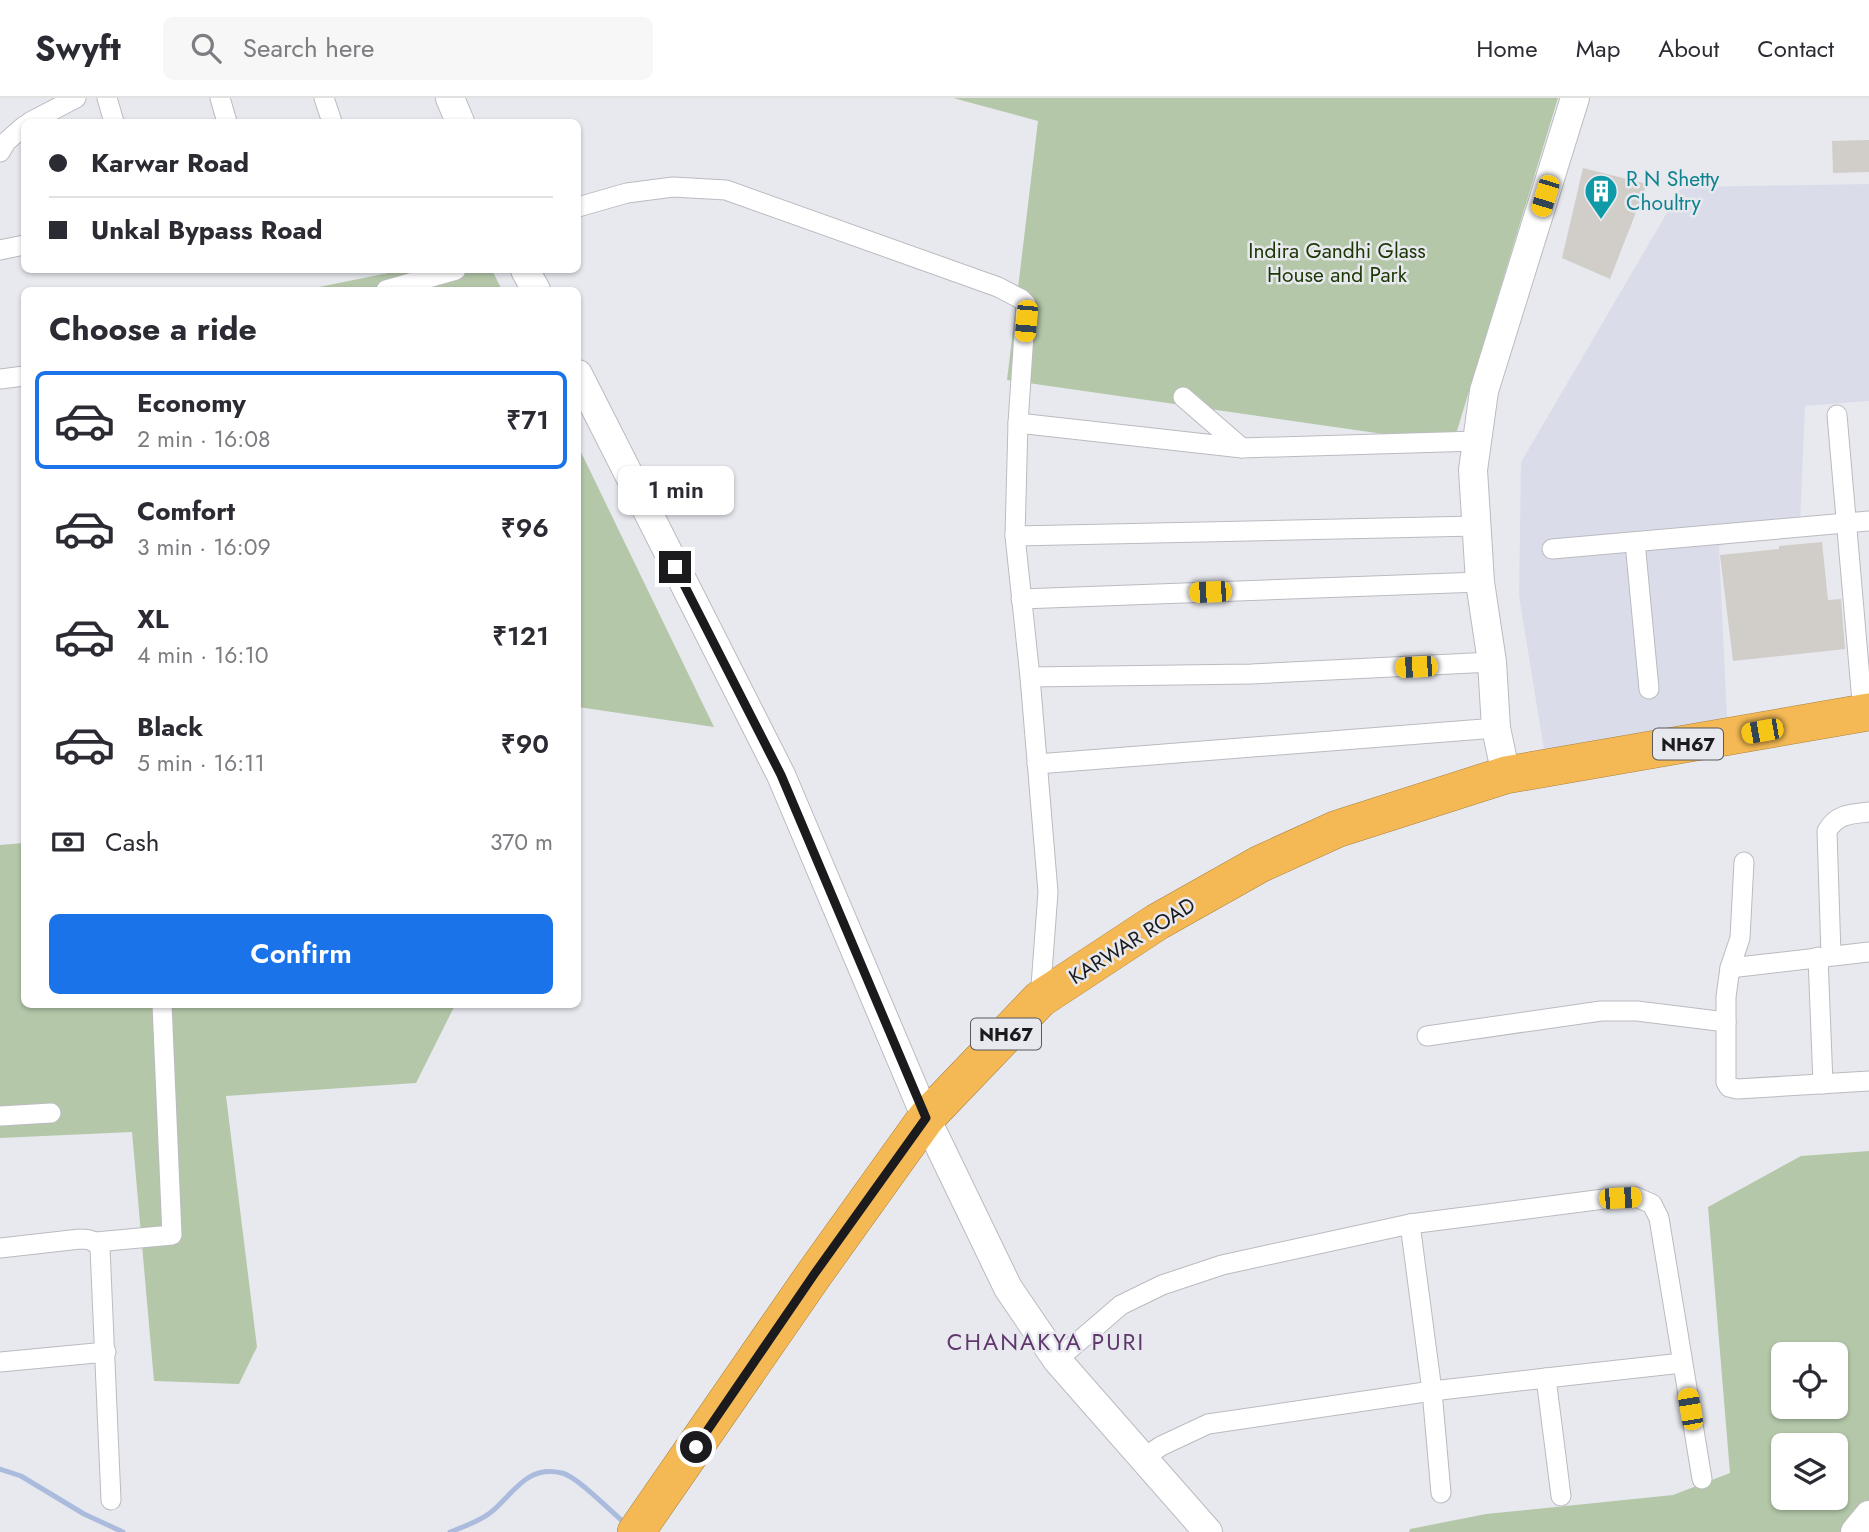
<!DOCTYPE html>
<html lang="en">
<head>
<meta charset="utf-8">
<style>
  :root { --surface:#fff; --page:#f7f7f7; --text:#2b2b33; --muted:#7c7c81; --line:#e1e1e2; --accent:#1a73e8 }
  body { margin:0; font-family:Jost,sans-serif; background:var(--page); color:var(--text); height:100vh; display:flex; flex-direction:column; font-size:26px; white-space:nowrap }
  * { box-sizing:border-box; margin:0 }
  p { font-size:23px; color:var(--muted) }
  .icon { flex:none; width:38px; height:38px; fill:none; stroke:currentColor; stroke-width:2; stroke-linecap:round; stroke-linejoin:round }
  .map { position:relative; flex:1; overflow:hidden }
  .sheet { position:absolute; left:21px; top:189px; width:560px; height:721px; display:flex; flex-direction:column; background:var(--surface); border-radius:10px; box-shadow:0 2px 5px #0004 }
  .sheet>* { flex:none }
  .guide { position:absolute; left:21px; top:21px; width:560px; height:154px; border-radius:10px; box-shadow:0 2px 5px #0004; display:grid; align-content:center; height:154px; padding:0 28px; background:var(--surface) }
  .tools { position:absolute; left:1771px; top:1244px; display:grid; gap:14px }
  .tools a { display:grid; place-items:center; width:77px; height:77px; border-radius:10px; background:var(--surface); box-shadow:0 2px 5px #0004; font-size:35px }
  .end { position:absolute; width:32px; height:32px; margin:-16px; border:9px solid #1b1b1d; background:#fff; box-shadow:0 0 0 4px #fff }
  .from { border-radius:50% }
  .bubble { position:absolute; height:49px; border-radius:10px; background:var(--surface); box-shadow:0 2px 5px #0004; font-size:23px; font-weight:600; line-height:49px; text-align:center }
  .car { position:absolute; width:21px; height:42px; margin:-21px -10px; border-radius:9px; box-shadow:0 0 5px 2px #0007; background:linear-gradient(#f5c518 24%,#345 0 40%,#f5c518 0 76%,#345 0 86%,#f5c518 0) }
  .guide b { display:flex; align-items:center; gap:24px; height:66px; font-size:26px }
  .guide b+b { border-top:2px solid var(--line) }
  .guide i { width:18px; height:18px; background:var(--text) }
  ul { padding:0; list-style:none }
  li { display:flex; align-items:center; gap:21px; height:98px; margin:0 14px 10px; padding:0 14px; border:4px solid transparent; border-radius:10px }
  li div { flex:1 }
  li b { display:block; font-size:26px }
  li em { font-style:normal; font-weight:600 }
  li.selected { border-color:var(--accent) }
  li>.icon { width:63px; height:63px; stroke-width:1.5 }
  h2 { padding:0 28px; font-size:32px; line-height:84px }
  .pay { display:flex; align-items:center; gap:18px; height:77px; padding:0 28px; font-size:26px }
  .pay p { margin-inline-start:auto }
  .button { display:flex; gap:14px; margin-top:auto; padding:14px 28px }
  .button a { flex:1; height:80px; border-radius:10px; background:var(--accent); color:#fff; font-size:28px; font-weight:600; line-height:80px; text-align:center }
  header { display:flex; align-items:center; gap:42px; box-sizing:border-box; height:98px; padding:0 35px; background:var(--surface); border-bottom:2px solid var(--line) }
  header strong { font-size:33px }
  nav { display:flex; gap:38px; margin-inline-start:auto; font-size:24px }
  .search { width:490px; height:63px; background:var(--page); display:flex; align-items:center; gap:18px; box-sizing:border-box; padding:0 24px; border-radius:10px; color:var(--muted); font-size:26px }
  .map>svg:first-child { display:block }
  .built { fill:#dadde9 }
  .green { fill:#b4c8a9; fill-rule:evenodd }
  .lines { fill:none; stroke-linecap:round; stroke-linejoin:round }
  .stream { stroke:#abbbde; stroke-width:5 }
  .building { fill:#d1cdc9 }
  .street-casing { stroke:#babbc0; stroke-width:21 }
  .secondary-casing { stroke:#babbc0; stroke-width:30 }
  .highway-casing { stroke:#a88241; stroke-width:38 }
  .street { stroke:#fff; stroke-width:19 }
  .secondary { stroke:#fff; stroke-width:28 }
  .highway { stroke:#f4b954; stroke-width:37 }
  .route { stroke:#1b1b1d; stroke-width:9 }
  .labels { text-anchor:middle; stroke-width:5; stroke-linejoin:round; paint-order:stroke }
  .shield { fill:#e8e9ef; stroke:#58595c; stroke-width:2 }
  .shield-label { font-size:19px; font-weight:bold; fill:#1b1b1d }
  .culture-label { font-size:21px; fill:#0d838f; stroke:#e8e9ef; text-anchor:start }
  .park-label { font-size:21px; fill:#1b3703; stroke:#e8e9ef }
  .street-label { font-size:21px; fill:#1b1b1d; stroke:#e8e9ef }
  .neighbourhood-label { font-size:23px; letter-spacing:2px; fill:#5f376d; stroke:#e8e9ef }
</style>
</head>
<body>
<header>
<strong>Swyft</strong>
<div class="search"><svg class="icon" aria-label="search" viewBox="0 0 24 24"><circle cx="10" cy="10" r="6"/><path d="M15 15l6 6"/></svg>Search here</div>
<nav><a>Home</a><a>Map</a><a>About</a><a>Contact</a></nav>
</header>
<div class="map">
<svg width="1869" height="1434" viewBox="0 0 1869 1434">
  <rect width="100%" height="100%" fill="#e8e9ef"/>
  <polygon class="built" points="1869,86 1869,303 1805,308 1800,428 1719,448 1727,620 1544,652 1519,498 1521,364 1682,89"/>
  <g class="green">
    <polygon points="953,0 1558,0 1453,346 1007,282 1038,23"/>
    <polygon points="403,172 492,172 502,192 304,192"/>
    <polygon points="578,348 714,629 578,609"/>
    <polygon points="24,745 24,906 455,907 416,985 226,998 257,1249 239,1286 154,1283 132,1034 0,1040 0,747"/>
    <path d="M1869,1053V1434H1409L1410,1431L1486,1416L1673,1397L1730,1375L1708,1109L1801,1058ZM1783,1256H1836V1309H1783ZM1783,1348H1836V1400H1783Z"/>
  </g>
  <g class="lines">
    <g class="stream">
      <polyline points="0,1371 21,1378 84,1416 123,1434"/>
      <path d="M450,1434C463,1429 478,1424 490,1415C513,1397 526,1366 562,1375C578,1379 611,1414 626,1426"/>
    </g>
  </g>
  <g class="building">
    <polygon points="1869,42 1869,74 1833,75 1832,43"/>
    <polygon points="1583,70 1647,86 1610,181 1562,160"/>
    <polygon points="1822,444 1828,502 1841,501 1845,551 1733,563 1720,457 1779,451 1779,448"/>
  </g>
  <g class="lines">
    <defs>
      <g id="street">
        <polyline points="107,0 114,24"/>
        <polyline points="220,0 227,24"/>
        <polyline points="324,0 332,24"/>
        <polyline points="30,24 76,0"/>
        <polyline points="0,54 6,44 24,28"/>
        <polyline points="578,109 627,95 673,89 726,92 998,189 1021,201 1026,206 1018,325 1015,438 1030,579 1048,794 1040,901"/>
        <polyline points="0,152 24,147"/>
        <polyline points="386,192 456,172"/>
        <polyline points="0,281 24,278"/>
        <polyline points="1183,299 1242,350"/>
        <polyline points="1837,317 1863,615"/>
        <polyline points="1018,325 1242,350 1477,343"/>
        <polyline points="1015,438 1476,428"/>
        <polyline points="1635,444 1649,591"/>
        <polyline points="1552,451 1869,423"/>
        <polyline points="1021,501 1480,484"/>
        <polyline points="1030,579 1251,576 1492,564"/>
        <polyline points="1037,666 1496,630"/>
        <polyline points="1744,764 1740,840 1730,870 1726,899 1726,984 1729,989 1737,991 1869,983"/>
        <path d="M1831,857L1827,733C1837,716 1850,716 1869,714"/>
        <polyline points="1818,859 1823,986"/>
        <polyline points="1730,870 1869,854"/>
        <polyline points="1427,938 1601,913 1637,913 1726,924"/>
        <polyline points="0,1018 51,1015"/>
        <polyline points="1410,1126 1432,1293 1441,1395"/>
        <polyline points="96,1144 172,1137 162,906"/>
        <path d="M0,1150L80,1141C89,1141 94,1142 100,1150L111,1402"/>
        <polyline points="1057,1262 1121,1207 1162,1187 1222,1167 1410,1126 1604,1101 1636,1099 1652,1106 1659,1120 1702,1381"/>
        <polyline points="0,1264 106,1254"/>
        <polyline points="1546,1280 1682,1265"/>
        <polyline points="1142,1361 1161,1348 1208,1326 1432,1293 1546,1280 1561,1398"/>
      </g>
      <g id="secondary">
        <polyline points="450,0 460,24"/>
        <polyline points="525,172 536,192"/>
        <polyline points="578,276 781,677 926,1020 1008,1190 1057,1262 1208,1434"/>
        <polyline points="1506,677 1496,630 1492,564 1480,484 1473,372 1484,293 1575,0"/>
        <polyline points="1855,1434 1869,1417"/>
      </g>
      <polyline id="highway" points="636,1434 815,1175 926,1020 1040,901 1157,824 1260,766 1337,731 1506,677 1869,614"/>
    </defs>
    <use href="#street" class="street-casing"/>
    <use href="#secondary" class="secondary-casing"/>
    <use href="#highway" class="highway-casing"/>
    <use href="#street" class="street"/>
    <use href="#secondary" class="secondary"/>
    <use href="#highway" class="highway"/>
  </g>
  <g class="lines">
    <polyline class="route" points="675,469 781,677 926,1020 815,1175 696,1349"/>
  </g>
  <defs>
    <symbol id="building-pin" viewBox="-11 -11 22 30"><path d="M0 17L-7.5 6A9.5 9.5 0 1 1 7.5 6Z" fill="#0f9aa8" stroke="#e8e9ef"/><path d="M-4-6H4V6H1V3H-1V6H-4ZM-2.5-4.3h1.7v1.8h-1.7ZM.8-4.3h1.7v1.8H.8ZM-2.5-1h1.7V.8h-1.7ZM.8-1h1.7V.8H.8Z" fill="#fff"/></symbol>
  </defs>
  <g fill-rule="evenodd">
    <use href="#building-pin" x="1582" y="74" width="38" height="52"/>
  </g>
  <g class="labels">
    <g class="shield">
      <rect x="1653" y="630.5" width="70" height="31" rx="5"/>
      <rect x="971" y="920.5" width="70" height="31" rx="5"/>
    </g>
    <g class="shield-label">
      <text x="1688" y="653">NH67</text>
      <text x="1006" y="943">NH67</text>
    </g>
    <g class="culture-label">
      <text x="1626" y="88">R N Shetty<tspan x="1626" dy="24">Choultry</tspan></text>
    </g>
    <g class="park-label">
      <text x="1337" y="160">Indira Gandhi Glass<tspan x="1337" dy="24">House and Park</tspan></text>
    </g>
    <g class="street-label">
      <text transform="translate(1132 843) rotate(-32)" y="7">KARWAR ROAD</text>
    </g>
    <g class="neighbourhood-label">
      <text x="1046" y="1252">CHANAKYA PURI</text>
    </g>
  </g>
</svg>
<div class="tools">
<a><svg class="icon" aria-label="locate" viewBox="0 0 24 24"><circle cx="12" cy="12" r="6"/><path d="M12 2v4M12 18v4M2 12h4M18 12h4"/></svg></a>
<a><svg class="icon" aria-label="layers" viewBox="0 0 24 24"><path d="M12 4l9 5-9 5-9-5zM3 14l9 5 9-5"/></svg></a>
</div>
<i class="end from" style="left:696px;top:1349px"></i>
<i class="end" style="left:675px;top:469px"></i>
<div class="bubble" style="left:618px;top:368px;width:116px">1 min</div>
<i class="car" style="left:1545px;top:98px;rotate:197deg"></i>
<i class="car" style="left:1026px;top:223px;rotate:185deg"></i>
<i class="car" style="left:1210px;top:494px;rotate:268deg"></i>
<i class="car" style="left:1416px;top:569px;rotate:267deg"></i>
<i class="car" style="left:1762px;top:633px;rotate:260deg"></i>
<i class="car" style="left:1620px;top:1100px;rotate:87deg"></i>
<i class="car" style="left:1690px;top:1311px;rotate:350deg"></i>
<div class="guide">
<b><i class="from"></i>Karwar Road</b>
<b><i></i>Unkal Bypass Road</b>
</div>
<section class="sheet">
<h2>Choose a ride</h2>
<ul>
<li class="selected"><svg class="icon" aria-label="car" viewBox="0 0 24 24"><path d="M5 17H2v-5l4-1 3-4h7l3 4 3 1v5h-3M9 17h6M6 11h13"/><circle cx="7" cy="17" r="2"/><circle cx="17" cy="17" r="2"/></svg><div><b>Economy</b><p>2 min · 16:08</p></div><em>₹71</em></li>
<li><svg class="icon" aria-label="car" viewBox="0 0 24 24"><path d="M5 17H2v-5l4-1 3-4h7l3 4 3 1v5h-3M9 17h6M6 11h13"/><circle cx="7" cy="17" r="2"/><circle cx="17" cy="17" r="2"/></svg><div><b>Comfort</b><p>3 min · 16:09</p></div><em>₹96</em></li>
<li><svg class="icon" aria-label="car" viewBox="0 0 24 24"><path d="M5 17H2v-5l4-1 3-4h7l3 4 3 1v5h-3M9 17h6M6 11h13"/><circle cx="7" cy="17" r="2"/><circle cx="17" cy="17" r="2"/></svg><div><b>XL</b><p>4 min · 16:10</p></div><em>₹121</em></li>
<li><svg class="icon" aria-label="car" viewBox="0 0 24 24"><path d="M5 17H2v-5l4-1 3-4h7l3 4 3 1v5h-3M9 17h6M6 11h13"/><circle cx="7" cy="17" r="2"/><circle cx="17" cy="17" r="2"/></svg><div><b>Black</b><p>5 min · 16:11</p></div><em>₹90</em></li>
</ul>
<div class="pay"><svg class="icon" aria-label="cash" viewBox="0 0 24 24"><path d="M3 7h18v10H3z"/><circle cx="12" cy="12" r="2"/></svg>Cash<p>370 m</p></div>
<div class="button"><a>Confirm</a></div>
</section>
</div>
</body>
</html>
